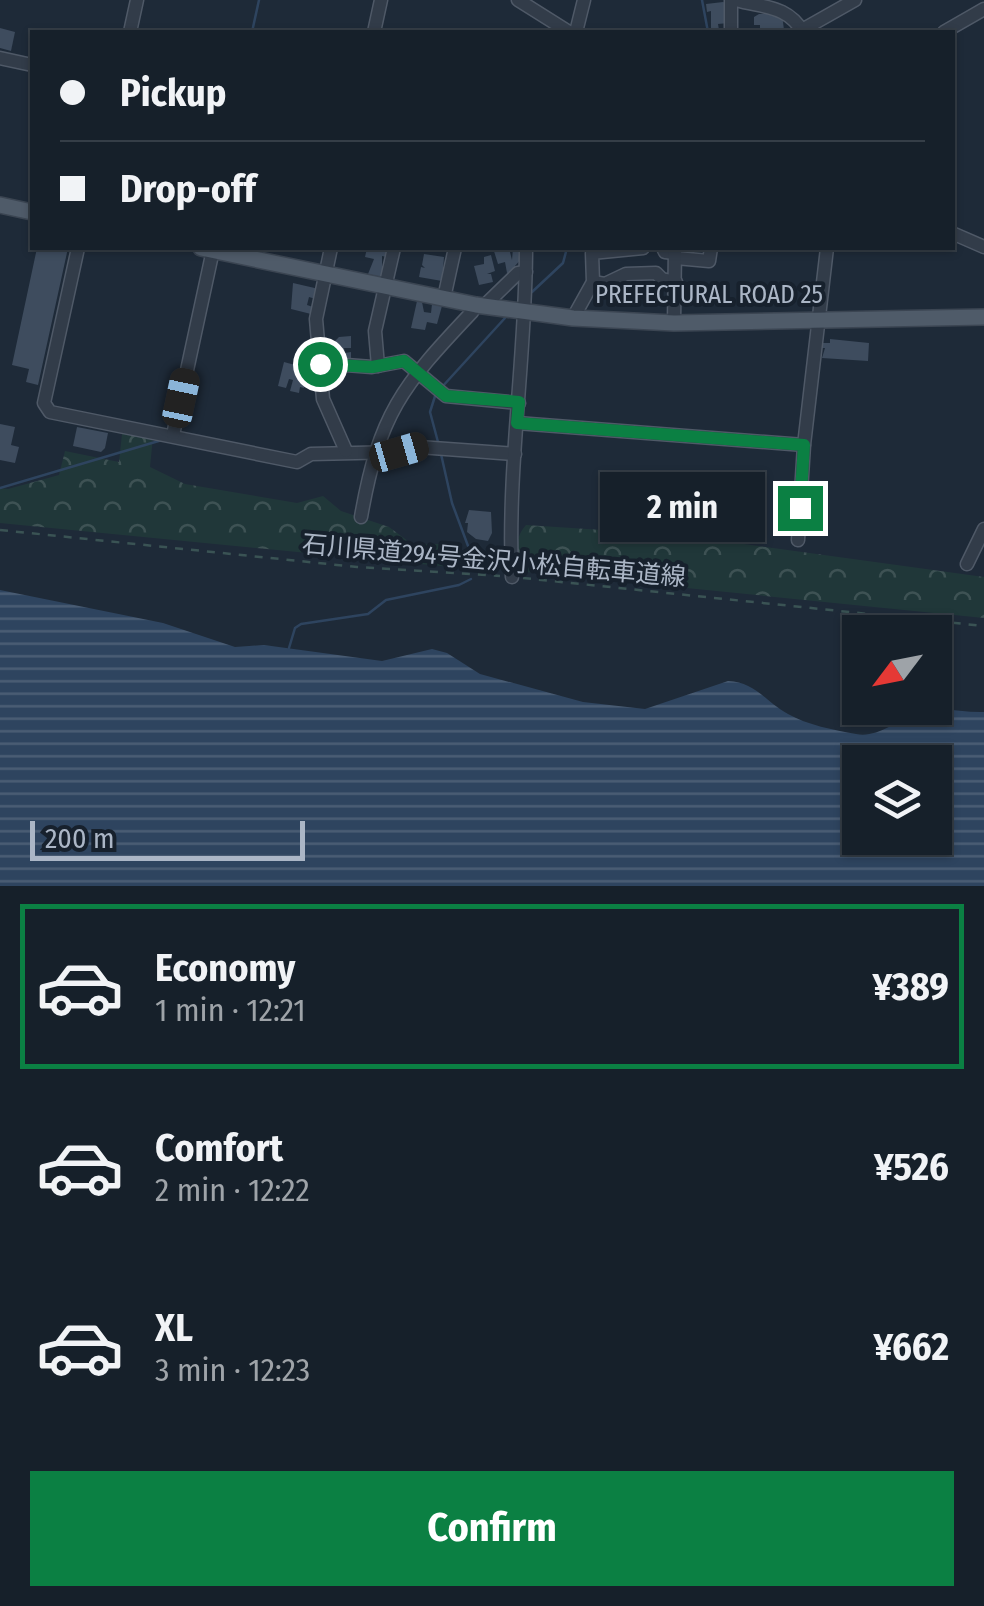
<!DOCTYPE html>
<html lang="en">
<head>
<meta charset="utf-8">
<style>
  :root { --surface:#16202a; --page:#1f2832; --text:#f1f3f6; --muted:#9ea3a8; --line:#353e47; --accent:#0b8043 }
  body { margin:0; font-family:"Fira Sans Condensed","Noto Sans JP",sans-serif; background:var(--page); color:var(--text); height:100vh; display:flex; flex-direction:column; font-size:38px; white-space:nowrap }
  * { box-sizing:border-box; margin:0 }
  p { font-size:32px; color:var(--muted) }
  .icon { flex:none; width:55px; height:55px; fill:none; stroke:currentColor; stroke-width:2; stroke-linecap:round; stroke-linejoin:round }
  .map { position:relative; height:886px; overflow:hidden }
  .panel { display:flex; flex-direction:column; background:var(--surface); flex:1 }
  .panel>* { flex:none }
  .banner { position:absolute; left:30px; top:30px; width:925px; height:220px; border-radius:0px; box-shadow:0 2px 8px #0004,0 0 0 2px var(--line); display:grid; align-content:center; height:220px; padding:0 30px; background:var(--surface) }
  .needle { width:65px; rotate:238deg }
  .buttons { position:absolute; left:842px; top:615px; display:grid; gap:20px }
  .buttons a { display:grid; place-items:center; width:110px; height:110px; border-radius:0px; background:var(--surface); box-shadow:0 2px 8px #0004,0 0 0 2px var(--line); font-size:50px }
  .scale { position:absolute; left:30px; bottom:25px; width:275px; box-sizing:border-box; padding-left:10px; border:5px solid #abb6c6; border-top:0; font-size:28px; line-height:35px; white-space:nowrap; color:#abb6c6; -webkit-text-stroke:8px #17212d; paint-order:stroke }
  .end { position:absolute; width:45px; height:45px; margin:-22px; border:12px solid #0b8043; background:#fff; box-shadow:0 0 0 5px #fff }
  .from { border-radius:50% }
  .bubble { position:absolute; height:70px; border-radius:0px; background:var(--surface); box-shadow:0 2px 8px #0004,0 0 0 2px var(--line); font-size:32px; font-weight:700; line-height:70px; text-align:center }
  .car { position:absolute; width:30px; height:60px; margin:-30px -15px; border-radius:12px; box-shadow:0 0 8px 2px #0007; background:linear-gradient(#222 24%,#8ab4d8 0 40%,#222 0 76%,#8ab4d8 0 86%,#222 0) }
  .banner b { display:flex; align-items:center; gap:35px; height:95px; font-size:38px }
  .banner b+b { border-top:2px solid var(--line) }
  .banner i { width:25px; height:25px; background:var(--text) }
  ul { padding:18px 0 0; list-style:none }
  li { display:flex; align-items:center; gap:30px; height:165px; margin:0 20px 15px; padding:0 10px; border:5px solid transparent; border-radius:0px }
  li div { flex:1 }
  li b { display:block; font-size:38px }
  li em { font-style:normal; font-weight:700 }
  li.current { border-color:var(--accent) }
  li>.icon { width:90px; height:90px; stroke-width:1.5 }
  .button { display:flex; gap:20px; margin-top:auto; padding:20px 30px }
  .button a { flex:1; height:115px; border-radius:0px; background:var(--accent); color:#fff; font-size:40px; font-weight:700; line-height:115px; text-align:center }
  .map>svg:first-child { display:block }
  .forest { fill:url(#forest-crowns) }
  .water { fill:url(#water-rules); fill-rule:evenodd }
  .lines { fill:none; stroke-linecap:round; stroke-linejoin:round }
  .stream { stroke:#2e445f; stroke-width:2.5 }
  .building { fill:#3e4c5e }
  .minor-casing { stroke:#4f5967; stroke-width:15 }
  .major-casing { stroke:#3b4552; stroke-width:18 }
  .path { stroke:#3a5354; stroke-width:2.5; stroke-dasharray:8 8; stroke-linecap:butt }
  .minor { stroke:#323c49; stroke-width:12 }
  .major { stroke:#4f5b69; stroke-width:15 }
  .route { stroke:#0b8043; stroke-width:12 }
  .labels { text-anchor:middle; stroke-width:8; stroke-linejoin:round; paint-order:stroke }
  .street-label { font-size:25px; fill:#abb6c6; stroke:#17212d }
</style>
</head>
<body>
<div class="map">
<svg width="984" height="886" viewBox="0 0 984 886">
  <defs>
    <pattern id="forest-crowns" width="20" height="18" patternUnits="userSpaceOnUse" patternTransform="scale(2.5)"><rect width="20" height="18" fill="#203739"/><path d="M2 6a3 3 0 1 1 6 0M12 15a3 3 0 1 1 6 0" fill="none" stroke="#3e5254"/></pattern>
    <pattern id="water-rules" width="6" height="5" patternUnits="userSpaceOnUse" patternTransform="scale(2.5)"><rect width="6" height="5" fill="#2e445f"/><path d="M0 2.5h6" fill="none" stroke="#4a5d74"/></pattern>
  </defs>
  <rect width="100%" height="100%" fill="#1e2a38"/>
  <g class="forest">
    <polygon points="122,434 153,436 150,467 185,484 297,503 323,496 341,511 389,527 412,544 457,544 472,569 0,523 0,488 8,489 59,475 65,451 119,462"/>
    <path d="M526,525L678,535L984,577V618L517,571C519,553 512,541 526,525Z"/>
  </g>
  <path class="water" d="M0,590L163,623L235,647L264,645L382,661L432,649L447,653L480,674L583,702L645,709L728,681C755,682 765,701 788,714C807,725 834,730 856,734C877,738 895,722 914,714C936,704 961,713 984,712V886H0ZM860,762H935V838H860Z"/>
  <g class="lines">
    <g class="stream">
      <polyline points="702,0 708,32"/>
      <polyline points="252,32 259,0"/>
      <polyline points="532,292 563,263 567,248"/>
      <polyline points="442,387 505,318"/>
      <polyline points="436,393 430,412 438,442"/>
      <polyline points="441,454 452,503 477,570"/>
      <polyline points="0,488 162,440"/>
      <polyline points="289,648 295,628 301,624 368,614 386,600 459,585 471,579"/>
    </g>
  </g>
  <g class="building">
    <polygon points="723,2 727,3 729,23 718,24 719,30 711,31 711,11 707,12 706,4"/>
    <polygon points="759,14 782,14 784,30 760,32 760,25 754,25 754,17"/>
    <polygon points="0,28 15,32 11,51 0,48"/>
    <polygon points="37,248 68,248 38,385 26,382 29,369 12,365"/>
    <polygon points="367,248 389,249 387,257 382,256 382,277 368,274 374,259 365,257"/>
    <polygon points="493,248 509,248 512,260 513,248 520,248 521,259 515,266 517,271 507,273 505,262 498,264"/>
    <polygon points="424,254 444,257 442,281 419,277 421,267 425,268 422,265"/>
    <polygon points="491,255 495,271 487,274 491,274 493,282 479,285 474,266 484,264 484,257"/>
    <polygon points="293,283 319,289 316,299 309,297 307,305 313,307 311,314 291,309"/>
    <polygon points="417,301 422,302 424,312 431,313 432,304 442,306 437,324 427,322 425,330 411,328"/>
    <polygon points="351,336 351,348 344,348 345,353 351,352 351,360 326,359 326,343 333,343 339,337"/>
    <polygon points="830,339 869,343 868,361 822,358 825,348 822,348 822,343 830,343"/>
    <polygon points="284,362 306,368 304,388 300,387 299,393 290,391 293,380 289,379 286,388 278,386"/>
    <polygon points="0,424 15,427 11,445 19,447 15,463 0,460"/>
    <polygon points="77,427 108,433 105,448 101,452 73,446"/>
    <polygon points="469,510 491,512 492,533 488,541 476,539 467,532 468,523 465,523"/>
  </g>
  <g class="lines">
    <defs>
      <g id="minor">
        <polyline points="518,0 569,32"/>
        <path d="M736,0C764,8 787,5 803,32"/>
        <polyline points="802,30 855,0"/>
        <polyline points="130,32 137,0"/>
        <polyline points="374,32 381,0"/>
        <polyline points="576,32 584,0"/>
        <polyline points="731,32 731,0"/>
        <polyline points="944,32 984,9"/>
        <polyline points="0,58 32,65"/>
        <polyline points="952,233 984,247"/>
        <polyline points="78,248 44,403 50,412 297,462 311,454 399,452 419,447 515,454"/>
        <polyline points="331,248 316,319 323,399 346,451"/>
        <polyline points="663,248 665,252 675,253"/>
        <polyline points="676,258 709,261 711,248"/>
        <polyline points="593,282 605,284 626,274 656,273 662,279 676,282"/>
        <polyline points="444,298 455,248"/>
        <polyline points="484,306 518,273 526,272"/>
        <polyline points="573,318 593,282 592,253 643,248"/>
        <polyline points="674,323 675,248"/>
        <polyline points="320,363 372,367 404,361 446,396 519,403"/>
        <polyline points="378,366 375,331 394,248"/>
        <polyline points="517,423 804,445"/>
        <polyline points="173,435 213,250"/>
        <path d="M361,517C379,414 402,386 472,312L476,305"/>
        <polyline points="798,540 804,445 827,248"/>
        <polyline points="967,564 984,529"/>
        <path d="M512,577C507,467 526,357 526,248"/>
      </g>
      <g id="major">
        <polyline points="0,205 32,212"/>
        <polyline points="201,248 476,305 573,318 674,323 984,317"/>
      </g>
    </defs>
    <use href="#minor" class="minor-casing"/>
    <use href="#major" class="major-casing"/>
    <g class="path">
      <polyline points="0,530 357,567 500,576"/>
      <polyline points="523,578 984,626"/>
    </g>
    <use href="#minor" class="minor"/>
    <use href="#major" class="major"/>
  </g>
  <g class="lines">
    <polyline class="route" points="320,364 372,367 404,361 446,396 519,402 517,423 804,445 800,508"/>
  </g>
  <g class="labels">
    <g class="street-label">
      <text x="709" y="303">PREFECTURAL ROAD 25</text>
      <text transform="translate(494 560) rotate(5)" y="9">石川県道294号金沢小松自転車道線</text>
    </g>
  </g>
</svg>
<div class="buttons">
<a><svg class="needle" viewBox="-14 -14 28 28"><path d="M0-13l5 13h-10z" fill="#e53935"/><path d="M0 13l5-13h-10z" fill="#9ea3a8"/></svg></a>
<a><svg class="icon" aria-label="layers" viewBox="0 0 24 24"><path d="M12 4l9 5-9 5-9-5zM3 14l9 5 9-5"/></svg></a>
</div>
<div class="scale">200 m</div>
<i class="end from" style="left:320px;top:364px"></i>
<i class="end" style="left:800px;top:508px"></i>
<div class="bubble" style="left:600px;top:472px;width:165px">2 min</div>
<i class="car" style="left:181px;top:398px;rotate:12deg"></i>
<i class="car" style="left:399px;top:452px;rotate:74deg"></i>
<div class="banner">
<b><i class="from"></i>Pickup</b>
<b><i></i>Drop-off</b>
</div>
</div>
<section class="panel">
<ul>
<li class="current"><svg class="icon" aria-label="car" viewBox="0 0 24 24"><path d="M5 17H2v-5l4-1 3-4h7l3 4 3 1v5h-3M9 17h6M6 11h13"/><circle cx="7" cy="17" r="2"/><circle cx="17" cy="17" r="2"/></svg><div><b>Economy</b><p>1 min · 12:21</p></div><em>¥389</em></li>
<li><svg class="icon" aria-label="car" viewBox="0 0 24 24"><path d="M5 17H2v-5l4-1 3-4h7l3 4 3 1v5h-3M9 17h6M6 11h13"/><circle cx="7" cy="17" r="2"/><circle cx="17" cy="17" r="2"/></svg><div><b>Comfort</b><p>2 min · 12:22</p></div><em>¥526</em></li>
<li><svg class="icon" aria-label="car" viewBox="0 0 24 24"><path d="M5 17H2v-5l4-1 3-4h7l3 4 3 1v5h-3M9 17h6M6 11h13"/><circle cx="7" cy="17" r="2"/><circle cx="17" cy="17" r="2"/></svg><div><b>XL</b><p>3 min · 12:23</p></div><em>¥662</em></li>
</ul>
<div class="button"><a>Confirm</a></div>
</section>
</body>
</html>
